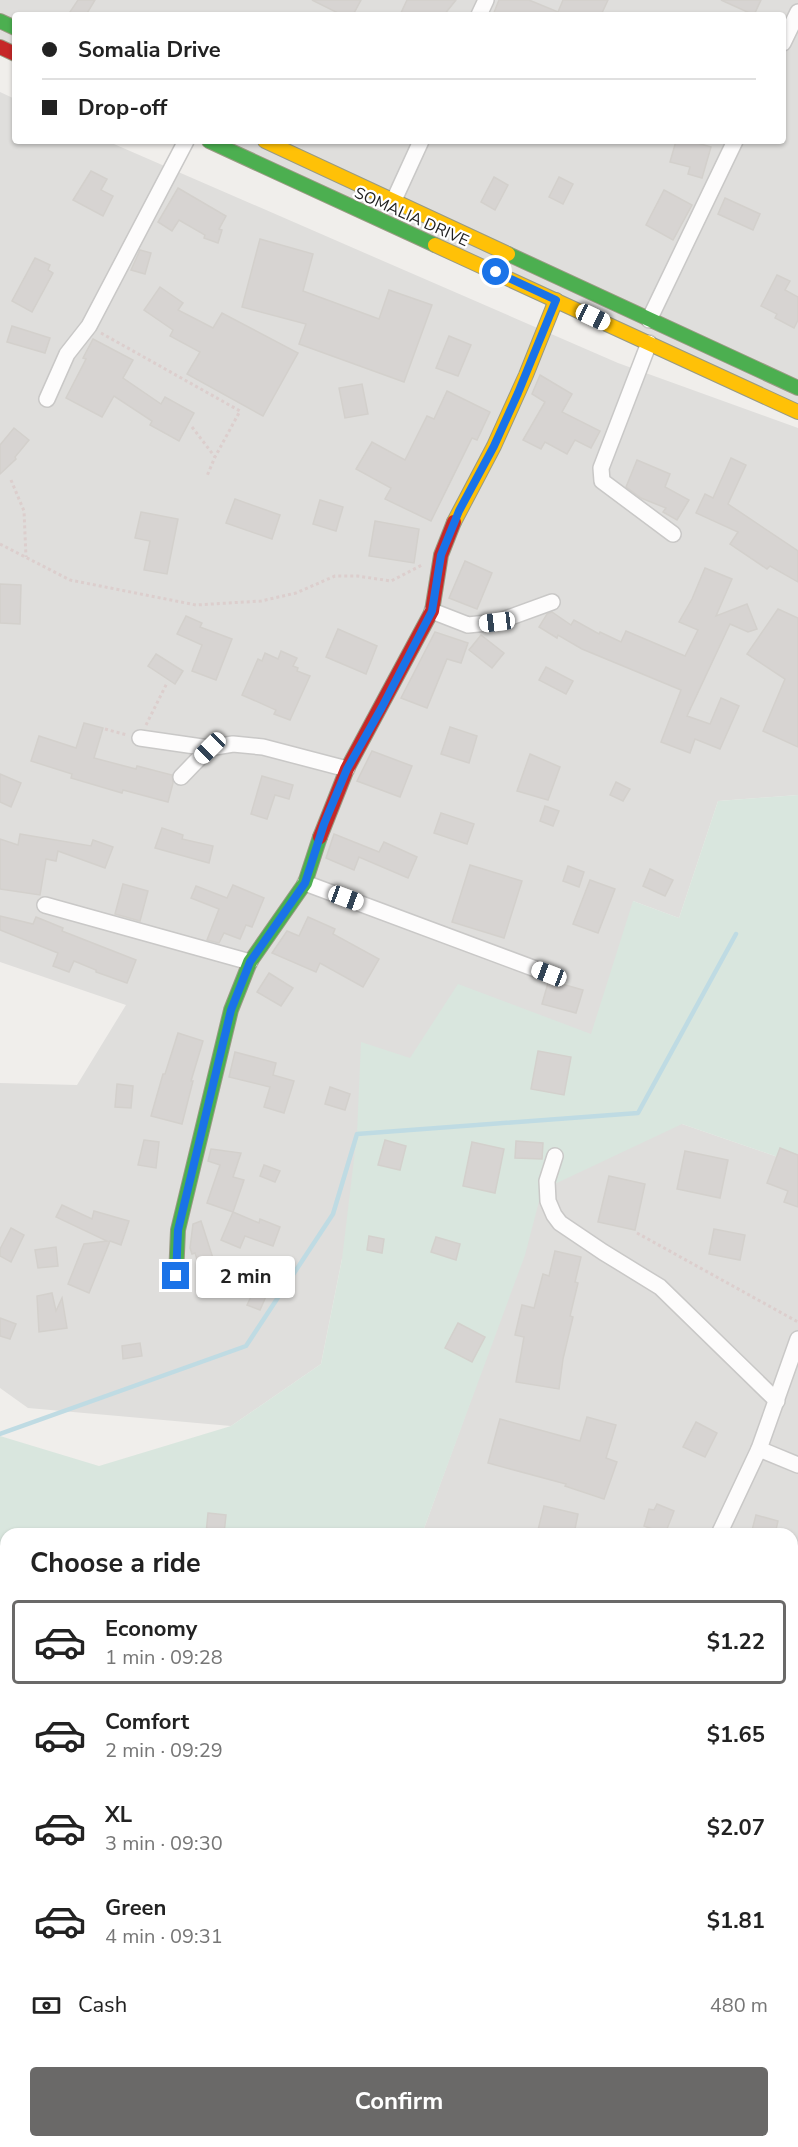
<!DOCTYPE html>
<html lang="en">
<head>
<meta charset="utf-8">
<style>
  :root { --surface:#fff; --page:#f6f6f6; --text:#222; --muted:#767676; --line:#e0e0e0; --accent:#6a6968 }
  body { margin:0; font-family:"Nunito Sans",sans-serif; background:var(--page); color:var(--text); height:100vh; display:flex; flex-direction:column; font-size:22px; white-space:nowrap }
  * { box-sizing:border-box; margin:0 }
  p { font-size:20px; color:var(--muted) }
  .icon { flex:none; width:33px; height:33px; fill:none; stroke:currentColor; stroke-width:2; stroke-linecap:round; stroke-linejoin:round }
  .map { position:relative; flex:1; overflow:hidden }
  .sheet { position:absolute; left:0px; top:1528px; width:798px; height:620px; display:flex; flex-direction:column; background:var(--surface); border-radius:18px 18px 0 0; box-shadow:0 2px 4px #0004 }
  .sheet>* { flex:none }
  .top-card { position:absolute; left:12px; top:12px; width:774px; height:132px; border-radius:6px; box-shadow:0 2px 4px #0004; display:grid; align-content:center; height:132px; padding:0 30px; background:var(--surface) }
  .end { position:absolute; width:27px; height:27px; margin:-14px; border:8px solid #1a73e8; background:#fff; box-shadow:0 0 0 3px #fff }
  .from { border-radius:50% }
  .bubble { position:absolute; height:42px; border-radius:6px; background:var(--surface); box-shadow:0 2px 4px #0004; font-size:20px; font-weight:700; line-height:42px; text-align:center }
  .car { position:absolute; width:18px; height:36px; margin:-18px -9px; border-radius:8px; box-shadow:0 0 4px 2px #0007; background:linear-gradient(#fff 24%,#345 0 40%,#fff 0 76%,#345 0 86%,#fff 0) }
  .top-card b { display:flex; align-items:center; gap:21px; height:57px; font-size:22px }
  .top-card b+b { border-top:2px solid var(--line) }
  .top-card i { width:15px; height:15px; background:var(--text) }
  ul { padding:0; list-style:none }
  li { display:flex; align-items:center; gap:18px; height:84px; margin:0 12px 9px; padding:0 18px; border:3px solid transparent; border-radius:6px }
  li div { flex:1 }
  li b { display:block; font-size:22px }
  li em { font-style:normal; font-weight:700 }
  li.current { border-color:var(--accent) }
  li>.icon { width:54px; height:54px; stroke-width:1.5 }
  h2 { padding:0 30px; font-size:27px; line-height:72px }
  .pay { display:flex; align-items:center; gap:15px; height:66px; padding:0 30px; font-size:22px }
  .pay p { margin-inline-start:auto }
  .cta { display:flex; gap:12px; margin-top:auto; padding:12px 30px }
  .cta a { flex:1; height:69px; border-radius:6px; background:var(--accent); color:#fff; font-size:24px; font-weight:700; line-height:69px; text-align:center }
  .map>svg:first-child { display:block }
  .residential { fill:#dfdedc }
  .wetland { fill:#d9e6de }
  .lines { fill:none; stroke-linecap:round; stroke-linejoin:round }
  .stream { stroke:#bfdbe3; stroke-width:4.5 }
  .building { fill:#d7d4d2; stroke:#d3d0cc; stroke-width:1.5 }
  .street-casing { stroke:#c9c8c7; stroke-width:18 }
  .fast-casing { stroke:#999a82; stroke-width:16 }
  .slow-casing { stroke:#999a82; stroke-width:16 }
  .jam-casing { stroke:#999a82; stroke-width:16 }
  .path { stroke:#dccecd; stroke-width:3; stroke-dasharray:3 3; stroke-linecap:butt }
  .street { stroke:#fdfcfc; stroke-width:15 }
  .fast { stroke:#4caf50; stroke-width:14 }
  .slow { stroke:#ffc107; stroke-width:14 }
  .jam { stroke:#c62828; stroke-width:14 }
  .route { stroke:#1a73e8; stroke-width:8 }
  .labels { text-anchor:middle; stroke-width:4.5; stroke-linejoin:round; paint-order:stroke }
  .street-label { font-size:16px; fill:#222; stroke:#fff }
</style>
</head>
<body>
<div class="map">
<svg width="798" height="2147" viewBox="0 0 798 2147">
  <rect width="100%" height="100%" fill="#f0eeeb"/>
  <g class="residential">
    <polygon points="0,0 798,0 798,409 217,141 783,141 783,15 15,15 15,48 0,41"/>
    <polygon points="0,92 15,99 15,141 107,141 618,363 798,428 798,795 718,801 679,918 633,901 682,1124 798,1164 798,2147 132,2147 131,2142 792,2142 792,1534 422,1534 476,1386 342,1259 321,1364 231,1426 28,1408 0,1388 0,1083 77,1085 126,1005 0,962"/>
    <polygon points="6,1772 6,2080 0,2078 0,1774"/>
  </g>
  <g class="wetland">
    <polygon points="798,795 798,1164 682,1124 542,1190 525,1255 422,1534 6,1534 6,1772 0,1774 0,1436 99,1466 231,1426 321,1364 342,1259 357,1134 361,1042 410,1058 458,984 591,1034 633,901 679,918 718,801"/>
    <polygon points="0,2078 6,2080 6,2142 131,2142 132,2147 0,2147"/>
  </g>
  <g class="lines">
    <polyline class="stream" points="0,1434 246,1346 333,1214 357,1134 638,1113 736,934"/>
  </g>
  <g class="building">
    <polygon points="78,0 95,0 86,15 68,15"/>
    <polygon points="312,0 361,0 353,15 342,15"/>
    <polygon points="407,0 456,0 444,15 400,15"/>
    <polygon points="499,0 529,0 558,12 563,0 608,0 601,15 493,15"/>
    <polygon points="721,0 761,0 754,15"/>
    <polygon points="676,141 691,141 711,147 702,178 688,174 690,167 670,162"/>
    <polygon points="91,171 107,179 101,190 113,196 103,216 73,200"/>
    <polygon points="494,177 508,185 495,210 481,202"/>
    <polygon points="559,177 573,184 563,204 549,197"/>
    <polygon points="178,188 226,216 219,229 222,230 218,243 204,238 205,235 179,220 172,231 158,222"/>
    <polygon points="664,190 692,205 673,240 646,225"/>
    <polygon points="725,198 760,214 753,230 718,214"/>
    <polygon points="260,239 313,254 303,291 379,319 389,290 432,305 404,382 299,344 306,324 242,307"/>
    <polygon points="140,250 151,253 145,274 131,270"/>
    <polygon points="35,258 50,265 48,270 53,273 32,312 12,301"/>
    <polygon points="777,275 790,281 785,290 798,297 798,320 794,328 775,318 777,314 761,306"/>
    <polygon points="160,287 183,303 178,310 213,328 222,313 298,353 263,416 187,374 200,352 170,336 173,330 144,310"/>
    <polygon points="12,326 50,338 45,353 7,342"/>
    <polygon points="449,336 471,345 458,376 436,368"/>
    <polygon points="93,339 133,360 123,378 161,404 165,397 194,413 179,441 150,425 152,421 114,396 102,417 66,398 86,359 83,358"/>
    <polygon points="540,375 572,394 562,412 600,431 591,448 575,440 567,454 545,442 541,449 523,440 545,402 532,394"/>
    <polygon points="362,384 368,414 345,418 339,388"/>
    <polygon points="447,391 490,412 477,440 472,438 431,521 385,499 391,488 356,469 372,442 405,460 427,416 434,419"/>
    <polygon points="14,428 29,440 15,457 16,459 0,474 0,445"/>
    <polygon points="731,458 746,465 728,504 798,551 798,582 770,566 767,569 730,544 738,532 696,513 705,494 713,498"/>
    <polygon points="637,460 670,474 665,487 689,500 677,520 663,512 666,508 641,498 626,487"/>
    <polygon points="235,499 280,515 272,539 226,523"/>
    <polygon points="320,500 343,507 336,531 313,524"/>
    <polygon points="141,512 178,519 167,574 144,570 150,541 135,538"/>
    <polygon points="375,521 419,529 414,563 369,556"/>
    <polygon points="465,561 492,573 477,609 449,598"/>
    <polygon points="705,568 732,579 716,616 747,604 757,629 748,632 730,624 687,716 710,724 721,698 739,706 720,749 695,739 690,753 661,742 681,690 582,649 558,635 557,638 539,627 547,614 552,612 571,625 574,620 599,634 600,632 621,642 626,631 685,656 698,630 679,622 692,599"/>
    <polygon points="0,584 21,585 20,624 0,623"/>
    <polygon points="778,609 798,618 798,747 763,731 785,679 747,654"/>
    <polygon points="186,616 202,623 200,627 232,639 216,680 192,671 202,645 177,634"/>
    <polygon points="338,629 377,646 366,674 326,657"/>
    <polygon points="435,632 468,643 461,663 447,659 427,708 401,698"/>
    <polygon points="481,635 504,653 492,668 469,650"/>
    <polygon points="281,651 297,658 293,666 298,668 297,671 310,676 290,720 274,714 276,710 242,695 258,659 262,661 265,653 278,659"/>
    <polygon points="156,654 183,671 175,684 148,666"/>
    <polygon points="546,667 573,681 566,694 539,680"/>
    <polygon points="84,723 103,728 94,758 136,769 137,766 172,775 173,783 168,802 123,790 122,793 71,778 72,774 31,761 39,736 76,748"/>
    <polygon points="450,727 477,736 469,763 441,754"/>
    <polygon points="372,751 412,766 400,797 357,781"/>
    <polygon points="530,754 560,767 548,800 517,791"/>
    <polygon points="0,774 21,783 11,807 0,802"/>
    <polygon points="262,776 293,785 289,799 275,795 267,819 251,814"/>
    <polygon points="616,782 630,789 623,801 610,795"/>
    <polygon points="545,806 559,811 553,826 540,821"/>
    <polygon points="441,813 474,824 467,844 434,833"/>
    <polygon points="162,828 183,835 182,839 213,846 209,863 155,848"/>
    <polygon points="20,834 91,846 93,840 113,847 105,868 58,851 56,861 46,859 40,895 0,889 0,839 18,845"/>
    <polygon points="334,834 379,852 384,842 417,857 408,878 359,857 354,870 326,858"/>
    <polygon points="470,865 522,881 504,938 452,922"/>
    <polygon points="568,866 584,872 579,887 563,881"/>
    <polygon points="650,869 673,880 665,896 643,886"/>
    <polygon points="590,880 615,889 598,933 573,924"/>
    <polygon points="123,884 148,891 140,921 115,914"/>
    <polygon points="233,885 264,898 252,927 246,925 240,939 224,933 219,943 207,940 219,909 191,898 196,886 227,898"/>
    <polygon points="0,916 33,924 36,917 63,928 62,931 136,960 127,983 96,972 96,970 74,961 69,972 53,966 58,953 0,930"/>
    <polygon points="308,917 335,929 333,934 379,959 363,987 320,963 316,972 272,953 287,931 299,936"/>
    <polygon points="269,973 293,988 281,1006 257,992"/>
    <polygon points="555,982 583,990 576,1013 542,1004 548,983"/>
    <polygon points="178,1033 203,1041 191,1081 193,1081 182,1124 151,1116 163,1074 165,1074"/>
    <polygon points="538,1051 571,1057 564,1095 531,1089"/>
    <polygon points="235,1052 276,1063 273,1075 294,1081 284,1113 264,1107 270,1087 229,1077"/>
    <polygon points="117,1084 133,1086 131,1108 115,1107"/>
    <polygon points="330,1087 350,1094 345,1110 325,1104"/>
    <polygon points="144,1140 159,1142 156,1168 138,1165"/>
    <polygon points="385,1140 406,1146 400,1170 378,1165"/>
    <polygon points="516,1141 543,1143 542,1159 515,1158"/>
    <polygon points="472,1142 504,1149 495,1193 463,1186"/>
    <polygon points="780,1148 798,1155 798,1207 784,1202 788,1191 767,1183"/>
    <polygon points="211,1149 241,1153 233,1177 244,1180 233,1212 207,1203 220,1165 208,1161"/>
    <polygon points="685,1151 728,1160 720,1198 677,1189"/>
    <polygon points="264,1165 280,1171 275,1182 260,1176"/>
    <polygon points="609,1176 645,1184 635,1230 598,1222"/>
    <polygon points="62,1205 92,1219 94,1211 129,1221 121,1245 110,1241 89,1293 68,1284 84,1244 107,1241 56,1217"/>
    <polygon points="233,1212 259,1223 260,1219 280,1227 273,1246 245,1236 240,1248 221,1240"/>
    <polygon points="201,1221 219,1277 204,1282 195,1253 192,1254 190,1248 193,1224"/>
    <polygon points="11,1228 24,1235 11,1262 0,1256 0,1249"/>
    <polygon points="714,1229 745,1235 740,1260 709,1254"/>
    <polygon points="369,1236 384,1239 382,1253 367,1250"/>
    <polygon points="436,1237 460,1244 456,1260 431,1252"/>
    <polygon points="56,1247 58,1266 38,1268 35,1250"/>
    <polygon points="555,1251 581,1257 575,1282 578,1283 570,1316 573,1317 563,1359 559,1389 516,1382 524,1337 515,1335 522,1305 534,1308 543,1274 549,1276"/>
    <polygon points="259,1280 271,1285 260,1310 247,1305"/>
    <polygon points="52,1293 56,1311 62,1298 67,1328 39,1332 37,1296"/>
    <polygon points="0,1318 16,1324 10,1339 0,1336"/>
    <polygon points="458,1323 485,1337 472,1362 445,1348"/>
    <polygon points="140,1343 142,1356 123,1359 122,1346"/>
    <polygon points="587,1417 616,1425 606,1458 617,1462 604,1499 565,1486 566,1484 488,1463 500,1419 580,1441"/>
    <polygon points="696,1422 717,1433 705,1457 683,1447"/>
    <polygon points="657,1504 674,1511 665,1534 644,1526 649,1509 654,1510"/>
    <polygon points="544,1506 578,1514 574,1534 537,1534"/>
    <polygon points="208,1513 226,1515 224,1534 206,1534"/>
    <polygon points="756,1515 778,1521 775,1534 751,1534"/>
  </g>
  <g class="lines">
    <defs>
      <g id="street">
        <polyline points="479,15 486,0"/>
        <polyline points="783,43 798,12"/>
        <polyline points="394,200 421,141"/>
        <polyline points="649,320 735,141"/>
        <polyline points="649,343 601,468 602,481 673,534"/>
        <polyline points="47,399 67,354 89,326 186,141"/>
        <polyline points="432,611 468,625 497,622 552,602"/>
        <polyline points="140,738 209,748 233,744 263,747 347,769"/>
        <polyline points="181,777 209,748"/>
        <polyline points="305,883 549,974"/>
        <polyline points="45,905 250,962"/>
        <polyline points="555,1156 547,1181 548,1201 554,1215 560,1223 603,1252 660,1287 777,1401"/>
        <polyline points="759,1449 798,1465"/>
        <polyline points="719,1534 759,1449 798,1339"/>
        <polyline points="792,1718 798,1719"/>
        <polyline points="792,1941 798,1943"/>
        <polyline points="635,2142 653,2147"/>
        <polyline points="498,2147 499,2142"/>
      </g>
      <g id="fast">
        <polyline points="0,21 15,28"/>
        <polyline points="209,141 435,245"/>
        <polyline points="508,254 798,388"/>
        <polyline points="176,1276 178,1230 231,1010 250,962 305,883 320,837"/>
      </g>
      <g id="slow">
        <polyline points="265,141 508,254"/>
        <polyline points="435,245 798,412"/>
        <polyline points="454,522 494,446 526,375 556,300"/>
      </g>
      <g id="jam">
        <polyline points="0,47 15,54"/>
        <polyline points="320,837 347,769 432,611 441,555 454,522"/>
      </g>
    </defs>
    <use href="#street" class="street-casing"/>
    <use href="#fast" class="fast-casing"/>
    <use href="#slow" class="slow-casing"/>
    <use href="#jam" class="jam-casing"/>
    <g class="path">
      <polyline points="101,333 240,411 215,457 207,476"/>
      <polyline points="192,427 215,457"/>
      <polyline points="11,480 24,511 26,557"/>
      <polyline points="0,544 70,580 196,605 261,601 296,593 335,576 357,576 391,581 422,565"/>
      <polyline points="146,725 167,683"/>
      <polyline points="105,729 127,735"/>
      <polyline points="637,1233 798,1322"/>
    </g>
    <use href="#street" class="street"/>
    <use href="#fast" class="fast"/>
    <use href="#slow" class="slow"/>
    <use href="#jam" class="jam"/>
  </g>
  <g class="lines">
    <polyline class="route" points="176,1276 178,1230 231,1010 250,962 305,883 324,824 347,769 382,707 432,611 441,555 459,511 494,446 518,393 556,300 496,272"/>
  </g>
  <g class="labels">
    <g class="street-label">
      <text transform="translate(412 216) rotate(24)" y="6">SOMALIA DRIVE</text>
    </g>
  </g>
</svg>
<i class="end from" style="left:496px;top:272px"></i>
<i class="end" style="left:176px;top:1276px"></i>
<div class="bubble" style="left:196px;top:1256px;width:99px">2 min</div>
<i class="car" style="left:593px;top:317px;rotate:115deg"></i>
<i class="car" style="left:497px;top:622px;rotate:263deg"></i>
<i class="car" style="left:210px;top:748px;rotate:225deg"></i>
<i class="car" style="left:346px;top:898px;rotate:110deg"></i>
<i class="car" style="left:549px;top:974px;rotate:291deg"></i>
<div class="top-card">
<b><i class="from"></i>Somalia Drive</b>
<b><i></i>Drop-off</b>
</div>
<section class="sheet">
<h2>Choose a ride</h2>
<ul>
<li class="current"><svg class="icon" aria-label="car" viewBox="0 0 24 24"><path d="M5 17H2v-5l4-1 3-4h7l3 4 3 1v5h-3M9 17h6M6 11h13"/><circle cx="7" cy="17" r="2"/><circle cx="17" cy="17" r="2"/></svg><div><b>Economy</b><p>1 min · 09:28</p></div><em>$1.22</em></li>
<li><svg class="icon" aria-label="car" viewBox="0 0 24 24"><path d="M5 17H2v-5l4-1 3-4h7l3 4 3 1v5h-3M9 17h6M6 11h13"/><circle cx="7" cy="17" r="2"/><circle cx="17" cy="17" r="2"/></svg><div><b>Comfort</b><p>2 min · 09:29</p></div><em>$1.65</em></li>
<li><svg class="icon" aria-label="car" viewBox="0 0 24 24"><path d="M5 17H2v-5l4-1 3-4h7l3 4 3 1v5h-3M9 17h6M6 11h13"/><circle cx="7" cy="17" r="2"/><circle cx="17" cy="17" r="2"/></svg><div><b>XL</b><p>3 min · 09:30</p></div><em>$2.07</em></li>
<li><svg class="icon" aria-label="car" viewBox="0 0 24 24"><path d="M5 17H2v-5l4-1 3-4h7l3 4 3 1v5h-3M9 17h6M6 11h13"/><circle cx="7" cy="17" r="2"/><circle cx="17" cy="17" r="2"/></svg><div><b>Green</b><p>4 min · 09:31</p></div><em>$1.81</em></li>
</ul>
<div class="pay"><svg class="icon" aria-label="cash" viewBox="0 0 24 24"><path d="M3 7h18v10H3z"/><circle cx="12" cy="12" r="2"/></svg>Cash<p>480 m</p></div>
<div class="cta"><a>Confirm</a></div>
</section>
</div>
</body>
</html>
